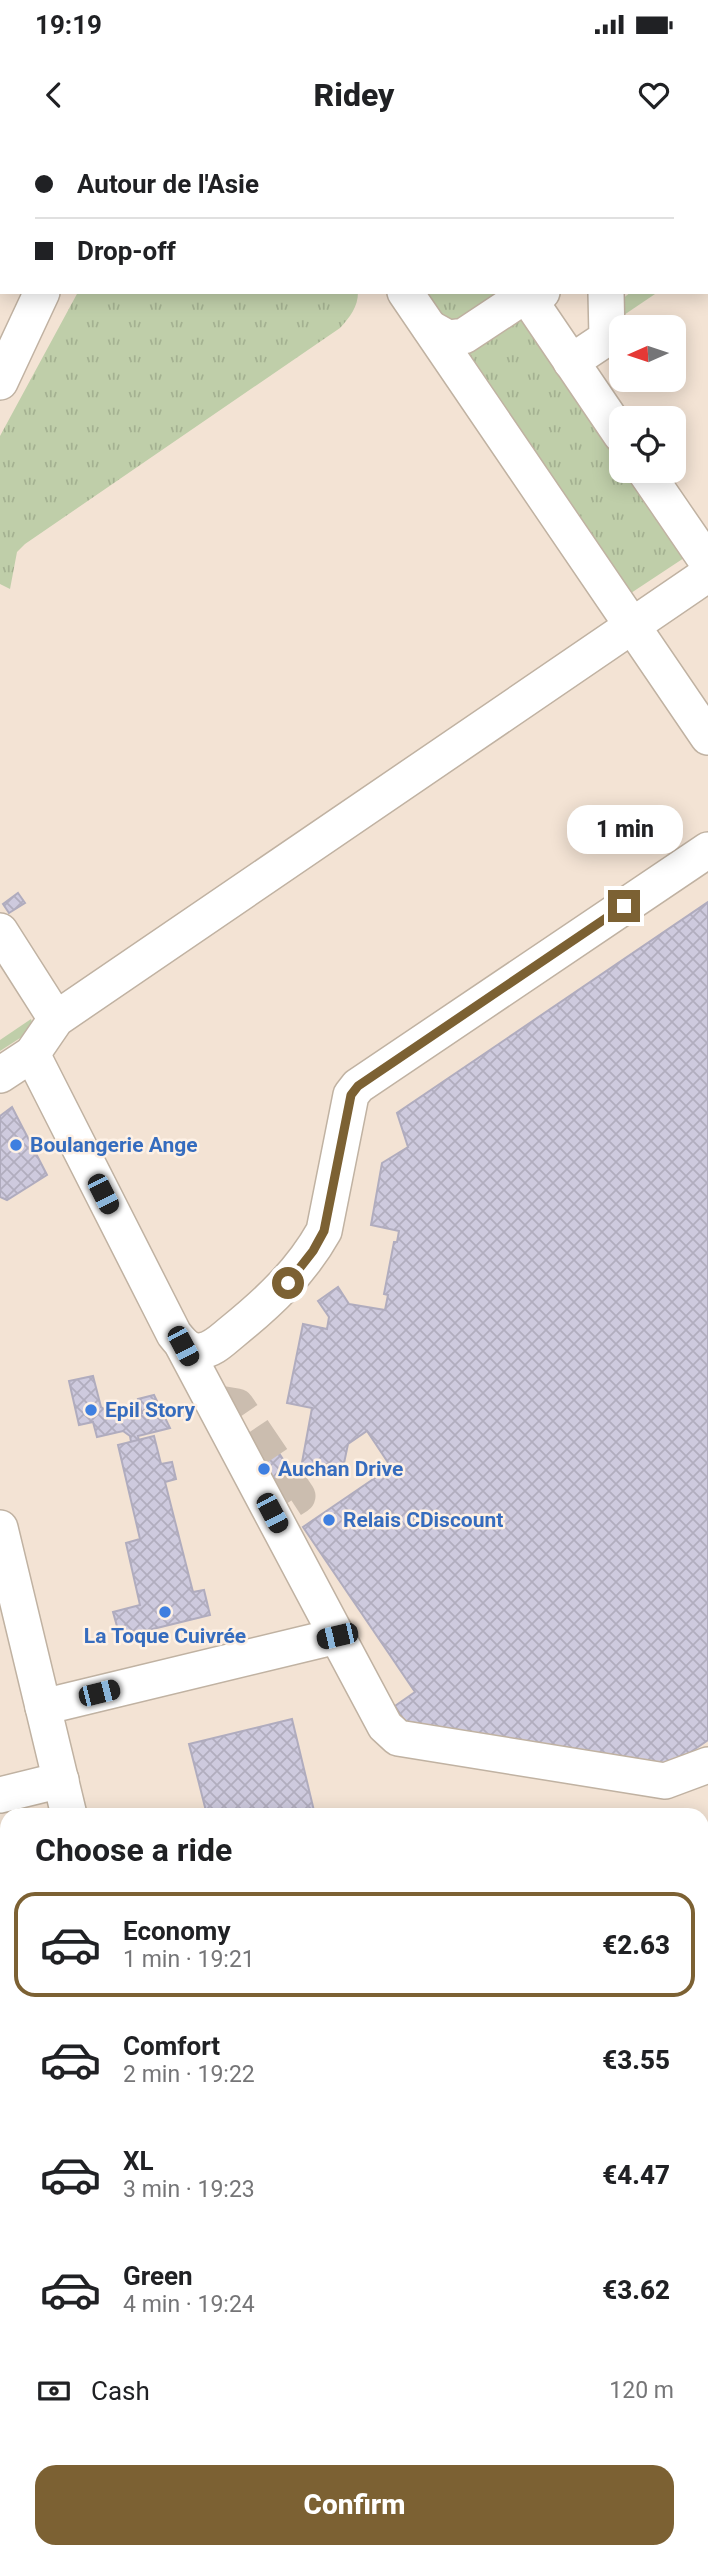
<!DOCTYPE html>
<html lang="en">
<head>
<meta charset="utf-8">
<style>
  :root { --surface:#fff; --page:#f6f6f6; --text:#202124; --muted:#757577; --line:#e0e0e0; --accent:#7c6133 }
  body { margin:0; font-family:Roboto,sans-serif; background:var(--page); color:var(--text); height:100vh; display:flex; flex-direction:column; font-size:26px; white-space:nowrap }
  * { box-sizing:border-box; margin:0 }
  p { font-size:23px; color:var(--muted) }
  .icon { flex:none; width:38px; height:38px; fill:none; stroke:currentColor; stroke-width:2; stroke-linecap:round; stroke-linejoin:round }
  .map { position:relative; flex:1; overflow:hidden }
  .panel { position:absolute; left:0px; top:1668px; width:709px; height:751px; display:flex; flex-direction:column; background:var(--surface); border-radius:21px 21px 0 0; box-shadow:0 4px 18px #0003 }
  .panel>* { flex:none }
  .top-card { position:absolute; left:0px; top:0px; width:709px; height:154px; box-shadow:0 4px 18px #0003; display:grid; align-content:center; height:154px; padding:0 35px; background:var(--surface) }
  .needle { width:46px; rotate:267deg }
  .buttons { position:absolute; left:609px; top:175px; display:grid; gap:14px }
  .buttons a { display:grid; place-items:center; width:77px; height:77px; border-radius:14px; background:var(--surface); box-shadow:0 4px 18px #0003; font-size:35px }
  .end { position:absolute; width:32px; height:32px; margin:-16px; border:9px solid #7c6133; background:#fff; box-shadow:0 0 0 4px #fff }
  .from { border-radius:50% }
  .bubble { position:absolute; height:49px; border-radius:21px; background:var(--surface); box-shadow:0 4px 18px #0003; font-size:23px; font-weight:800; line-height:49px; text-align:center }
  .car { position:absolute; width:21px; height:42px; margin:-21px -10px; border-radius:9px; box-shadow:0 0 5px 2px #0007; background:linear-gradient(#222 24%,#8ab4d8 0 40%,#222 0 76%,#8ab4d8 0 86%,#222 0) }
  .top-card b { display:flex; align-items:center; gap:24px; height:66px; font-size:26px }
  .top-card b+b { border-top:2px solid var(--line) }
  .top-card i { width:18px; height:18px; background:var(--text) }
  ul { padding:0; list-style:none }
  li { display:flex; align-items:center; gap:21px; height:105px; margin:0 14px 10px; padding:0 21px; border:4px solid transparent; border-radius:21px }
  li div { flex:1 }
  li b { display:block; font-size:26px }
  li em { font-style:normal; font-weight:800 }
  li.on { border-color:var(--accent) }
  li>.icon { width:63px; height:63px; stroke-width:1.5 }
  h2 { padding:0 35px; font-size:32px; line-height:84px }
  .pay { display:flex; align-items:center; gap:18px; height:77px; padding:0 35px; font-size:26px }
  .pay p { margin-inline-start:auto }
  .action { display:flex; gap:14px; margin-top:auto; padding:14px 35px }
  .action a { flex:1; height:80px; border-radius:21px; background:var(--accent); color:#fff; font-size:28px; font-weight:800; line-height:80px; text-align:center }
  .status { display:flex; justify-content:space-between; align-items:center; height:49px; padding:0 35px; background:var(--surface); direction:ltr }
  .status svg { height:19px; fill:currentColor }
  header { display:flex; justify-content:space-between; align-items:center; height:91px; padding:0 35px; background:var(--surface); font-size:32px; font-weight:800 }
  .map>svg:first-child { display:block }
  .grass { fill:url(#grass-tufts) }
  .building { fill:url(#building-cross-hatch); stroke:#b0acbe; stroke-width:2 }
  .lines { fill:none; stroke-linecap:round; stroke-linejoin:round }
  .minor-tunnel { stroke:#cbbdaf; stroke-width:35; stroke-dasharray:35 18; stroke-linecap:butt }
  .minor-casing { stroke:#c0b2a2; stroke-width:38 }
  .minor { stroke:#fff; stroke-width:35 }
  .route { stroke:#7c6133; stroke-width:9 }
  .shop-dot { fill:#3f7fe0; stroke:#fef1e5; stroke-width:2.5 }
  .labels { text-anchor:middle; stroke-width:5; stroke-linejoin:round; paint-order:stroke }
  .shop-label { font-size:21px; font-weight:bold; fill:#366cbe; stroke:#fef1e5; text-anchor:start }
</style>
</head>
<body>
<div class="status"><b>19:19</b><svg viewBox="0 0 49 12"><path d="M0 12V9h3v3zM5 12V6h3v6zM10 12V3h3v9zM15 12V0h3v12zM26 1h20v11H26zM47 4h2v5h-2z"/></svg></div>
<header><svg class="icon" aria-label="back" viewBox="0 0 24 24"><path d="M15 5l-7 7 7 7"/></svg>Ridey<svg class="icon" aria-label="heart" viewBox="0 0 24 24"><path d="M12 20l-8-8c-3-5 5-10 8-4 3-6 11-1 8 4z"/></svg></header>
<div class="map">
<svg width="708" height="2417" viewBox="0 0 708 2417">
  <defs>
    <pattern id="grass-tufts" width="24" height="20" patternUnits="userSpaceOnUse" patternTransform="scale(1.75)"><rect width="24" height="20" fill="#bfcea9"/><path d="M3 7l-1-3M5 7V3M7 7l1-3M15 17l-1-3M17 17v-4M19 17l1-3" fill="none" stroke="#a4b191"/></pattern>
    <pattern id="building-cross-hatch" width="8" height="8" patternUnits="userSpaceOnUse" patternTransform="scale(1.75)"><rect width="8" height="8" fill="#cecade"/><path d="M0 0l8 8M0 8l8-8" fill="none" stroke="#b1adbe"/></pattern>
  </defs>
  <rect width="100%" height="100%" fill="#f3e3d4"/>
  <g class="grass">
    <path d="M78,152H358C358,167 350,177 340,188L25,404L17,412L10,449L0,444V296Z"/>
    <polygon points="423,152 502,152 452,190"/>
    <polygon points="631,152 658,152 621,177 617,163"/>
    <polygon points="519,179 536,192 621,318 621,331 630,331 687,416 628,455 468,214 472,205"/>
    <polygon points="31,879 34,889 0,911 0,900"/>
  </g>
  <g class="building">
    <polygon points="459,0 534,0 532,2"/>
    <polygon points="18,753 25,763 9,773 3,764"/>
    <polygon points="708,762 708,1600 666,1629 405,1581 395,1566 415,1552 303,1387 391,1327 367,1291 348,1304 343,1328 325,1324 323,1332 301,1328 312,1268 287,1263 303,1184 327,1189 329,1177 318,1161 338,1147 349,1164 385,1170 388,1155 384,1154 394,1102 397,1102 399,1091 371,1085 382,1023 408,1007 397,973"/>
    <polygon points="12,967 47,1035 7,1060 0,1057 0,976"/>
    <polygon points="93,1236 101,1267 120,1279 142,1273 138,1259 154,1255 170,1288 138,1296 139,1301 131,1302 130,1296 123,1291 97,1297 93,1282 79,1285 69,1241"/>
    <polygon points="267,1295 296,1339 263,1363 234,1319"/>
    <polygon points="154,1296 161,1324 172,1322 176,1339 165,1342 193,1452 204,1450 210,1475 120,1497 113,1472 140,1465 126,1403 140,1399 118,1305"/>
    <polygon points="292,1579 315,1675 207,1675 189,1604"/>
    <polygon points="708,1707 708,1981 702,1969 702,1710"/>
    <polygon points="7,2143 7,2203 0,2205 0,2144"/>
    <polygon points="7,2203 7,2325 0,2327 0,2205"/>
  </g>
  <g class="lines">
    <g class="minor-tunnel">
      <polyline points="489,0 491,2"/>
      <polyline points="213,1262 237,1266 298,1356 272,1373"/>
    </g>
    <defs>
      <g id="minor">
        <polyline points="45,0 49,2"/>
        <polyline points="305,0 307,2"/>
        <polyline points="420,0 421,2"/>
        <polyline points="553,0 554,2"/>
        <polyline points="89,2 90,0"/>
        <polyline points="115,2 115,0"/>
        <polyline points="615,2 615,0"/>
        <polyline points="405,152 708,597"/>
        <polyline points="524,152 621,295"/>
        <polyline points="430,188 448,198 464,196 526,155 542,152"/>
        <polyline points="571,222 607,198 606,152"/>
        <polyline points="0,242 42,152"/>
        <polyline points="645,331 708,423"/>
        <polyline points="0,791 56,879"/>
        <path d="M32,914L174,1194C181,1203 188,1212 200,1211C213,1210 222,1200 232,1192C269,1162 301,1132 324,1091L351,955L358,946L708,710"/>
        <polyline points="0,935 32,914 56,879 708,434"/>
        <polyline points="183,1206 337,1496"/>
        <polyline points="0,1388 69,1675"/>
        <polyline points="43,1567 337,1496 385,1586 398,1598 665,1641 708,1625"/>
        <polyline points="0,1655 61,1640"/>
        <polyline points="0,1750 7,1780"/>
        <polyline points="0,2031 7,2030"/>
        <polyline points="702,2375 708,2371"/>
        <polyline points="0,2392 7,2390"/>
        <polyline points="247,2412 249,2417"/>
        <polyline points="622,2417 633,2412"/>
      </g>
    </defs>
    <use href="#minor" class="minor-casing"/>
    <use href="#minor" class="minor"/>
  </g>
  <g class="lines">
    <polyline class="route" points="288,1143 313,1111 324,1091 351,955 358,946 624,766"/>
  </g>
  <g class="shop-dot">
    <circle cx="16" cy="1005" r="7"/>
    <circle cx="91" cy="1270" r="7"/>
    <circle cx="264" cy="1329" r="7"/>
    <circle cx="329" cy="1380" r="7"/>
    <circle cx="165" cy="1472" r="7"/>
  </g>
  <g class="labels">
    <g class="shop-label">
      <text x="30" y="1012">Boulangerie Ange</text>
      <text x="105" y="1277">Epil Story</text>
      <text x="278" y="1336">Auchan Drive</text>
      <text x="343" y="1387">Relais CDiscount</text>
      <text x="165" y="1503" text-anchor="middle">La Toque Cuivrée</text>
    </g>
  </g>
</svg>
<div class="buttons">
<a><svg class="needle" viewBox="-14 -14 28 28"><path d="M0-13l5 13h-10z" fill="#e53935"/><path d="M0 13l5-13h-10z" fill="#757577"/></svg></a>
<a><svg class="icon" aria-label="locate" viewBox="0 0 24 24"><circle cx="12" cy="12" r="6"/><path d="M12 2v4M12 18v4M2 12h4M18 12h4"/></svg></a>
</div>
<i class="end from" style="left:288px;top:1143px"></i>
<i class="end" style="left:624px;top:766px"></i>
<div class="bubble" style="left:567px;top:665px;width:116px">1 min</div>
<i class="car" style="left:103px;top:1054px;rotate:153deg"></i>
<i class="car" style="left:183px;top:1206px;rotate:152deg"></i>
<i class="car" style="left:272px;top:1373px;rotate:152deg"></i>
<i class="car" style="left:337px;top:1496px;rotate:257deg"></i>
<i class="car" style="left:99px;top:1553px;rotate:76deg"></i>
<div class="top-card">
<b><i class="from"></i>Autour de l'Asie</b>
<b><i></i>Drop-off</b>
</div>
<section class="panel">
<h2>Choose a ride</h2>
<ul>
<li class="on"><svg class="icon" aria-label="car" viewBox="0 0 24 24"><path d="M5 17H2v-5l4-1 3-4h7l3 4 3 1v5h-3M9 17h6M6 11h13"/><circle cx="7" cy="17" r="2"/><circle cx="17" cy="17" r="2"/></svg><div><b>Economy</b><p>1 min · 19:21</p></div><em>€2.63</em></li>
<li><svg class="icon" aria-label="car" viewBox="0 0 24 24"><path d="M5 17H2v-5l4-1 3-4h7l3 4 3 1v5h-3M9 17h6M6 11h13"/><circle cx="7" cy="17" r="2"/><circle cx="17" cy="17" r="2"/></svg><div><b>Comfort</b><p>2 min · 19:22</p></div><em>€3.55</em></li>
<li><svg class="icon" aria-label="car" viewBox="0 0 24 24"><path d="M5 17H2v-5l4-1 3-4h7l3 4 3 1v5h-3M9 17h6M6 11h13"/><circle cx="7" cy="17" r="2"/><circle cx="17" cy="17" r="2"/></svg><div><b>XL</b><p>3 min · 19:23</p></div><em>€4.47</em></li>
<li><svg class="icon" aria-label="car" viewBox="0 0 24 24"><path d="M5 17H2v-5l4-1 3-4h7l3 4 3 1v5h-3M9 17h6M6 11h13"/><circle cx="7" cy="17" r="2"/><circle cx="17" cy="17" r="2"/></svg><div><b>Green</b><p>4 min · 19:24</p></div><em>€3.62</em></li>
</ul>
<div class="pay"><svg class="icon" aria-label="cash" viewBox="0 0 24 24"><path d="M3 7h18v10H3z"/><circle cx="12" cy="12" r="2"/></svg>Cash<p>120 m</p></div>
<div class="action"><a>Confirm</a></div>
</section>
</div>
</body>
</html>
